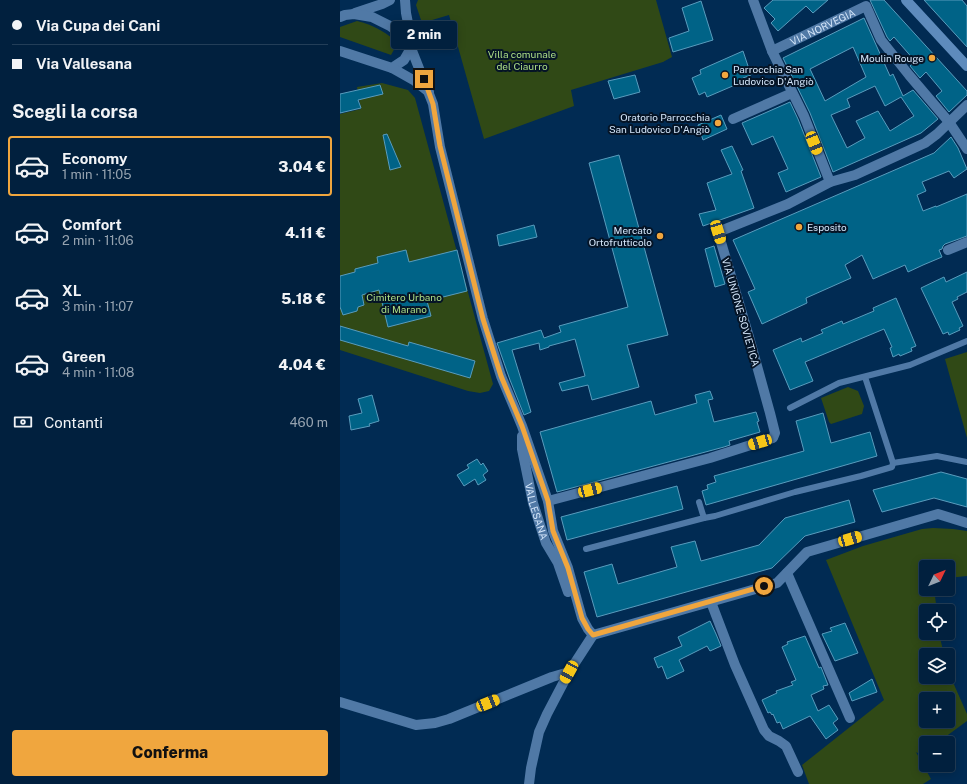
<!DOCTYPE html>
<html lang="it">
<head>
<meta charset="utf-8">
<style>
  :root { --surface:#01203e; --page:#0f2d49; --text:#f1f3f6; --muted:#96a3b0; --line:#233e58; --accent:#f0a63e }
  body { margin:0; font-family:"Public Sans",sans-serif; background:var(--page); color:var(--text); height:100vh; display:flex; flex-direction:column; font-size:15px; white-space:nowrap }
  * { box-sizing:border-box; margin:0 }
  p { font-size:13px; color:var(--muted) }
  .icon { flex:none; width:22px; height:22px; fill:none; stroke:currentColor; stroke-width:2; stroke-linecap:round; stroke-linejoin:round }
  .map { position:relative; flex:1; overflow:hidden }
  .panel { display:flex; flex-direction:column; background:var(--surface); width:340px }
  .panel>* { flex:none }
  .guide { display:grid; align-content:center; height:88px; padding:0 12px; background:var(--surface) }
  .needle { width:26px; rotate:47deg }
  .controls { position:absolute; left:579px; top:560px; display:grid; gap:8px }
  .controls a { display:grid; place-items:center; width:36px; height:36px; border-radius:4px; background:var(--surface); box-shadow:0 2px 10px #0003,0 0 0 1px var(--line); font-size:20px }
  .end { position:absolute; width:18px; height:18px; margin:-9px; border:5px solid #f0a63e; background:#111; box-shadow:0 0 0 2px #111 }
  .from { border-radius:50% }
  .bubble { position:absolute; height:28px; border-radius:4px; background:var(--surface); box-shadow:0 2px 10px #0003,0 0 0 1px var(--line); font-size:13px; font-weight:800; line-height:28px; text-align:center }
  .car { position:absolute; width:12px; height:24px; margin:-12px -6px; border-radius:5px; box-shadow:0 0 3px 1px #0007; background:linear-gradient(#f5c518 24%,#345 0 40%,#f5c518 0 76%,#345 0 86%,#f5c518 0) }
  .guide b { display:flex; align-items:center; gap:14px; height:38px; font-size:15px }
  .guide b+b { border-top:1px solid var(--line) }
  .guide i { width:10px; height:10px; background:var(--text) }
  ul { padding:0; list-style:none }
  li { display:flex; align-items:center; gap:12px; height:60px; margin:0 8px 6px; padding:0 4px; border:2px solid transparent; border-radius:4px }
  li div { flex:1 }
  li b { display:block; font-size:15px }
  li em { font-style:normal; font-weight:800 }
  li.current { border-color:var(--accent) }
  li>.icon { width:36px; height:36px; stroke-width:1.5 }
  h2 { padding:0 12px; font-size:18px; line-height:48px }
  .pay { display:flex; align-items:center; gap:10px; height:44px; padding:0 12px; font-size:15px }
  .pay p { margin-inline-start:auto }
  .primary-button { display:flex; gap:8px; margin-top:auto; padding:8px 12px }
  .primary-button a { flex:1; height:46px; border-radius:4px; background:var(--accent); color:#111; font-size:16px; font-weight:800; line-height:46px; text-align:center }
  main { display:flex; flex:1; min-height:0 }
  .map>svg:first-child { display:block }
  .green { fill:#304916; fill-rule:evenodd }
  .building { fill:#006387; stroke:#599cbd; fill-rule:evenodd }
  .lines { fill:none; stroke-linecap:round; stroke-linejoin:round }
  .lane { stroke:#5079a6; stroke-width:6 }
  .street { stroke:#5079a6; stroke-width:10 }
  .secondary { stroke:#5e8bbc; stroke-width:10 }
  .route { stroke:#f0a63e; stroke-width:5 }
  .poi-dot { fill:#f0a63e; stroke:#051426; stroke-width:1.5 }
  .labels { text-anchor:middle; stroke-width:4; stroke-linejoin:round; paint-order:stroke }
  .street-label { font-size:10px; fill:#d4e6fa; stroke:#051426 }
  .park-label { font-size:10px; fill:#addd85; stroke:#051426 }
  .poi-label { font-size:10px; fill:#d4e6fa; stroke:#051426; text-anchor:end }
</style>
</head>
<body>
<main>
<section class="panel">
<div class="guide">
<b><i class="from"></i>Via Cupa dei Cani</b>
<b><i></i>Via Vallesana</b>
</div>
<h2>Scegli la corsa</h2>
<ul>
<li class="current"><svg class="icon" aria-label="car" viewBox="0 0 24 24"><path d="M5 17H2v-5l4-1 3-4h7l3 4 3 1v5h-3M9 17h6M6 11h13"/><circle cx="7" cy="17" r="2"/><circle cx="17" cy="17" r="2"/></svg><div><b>Economy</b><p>1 min · 11:05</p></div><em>3.04 €</em></li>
<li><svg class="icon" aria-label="car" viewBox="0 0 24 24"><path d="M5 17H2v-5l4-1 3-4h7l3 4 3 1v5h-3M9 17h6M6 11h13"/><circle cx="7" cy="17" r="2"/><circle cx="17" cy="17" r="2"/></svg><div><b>Comfort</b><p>2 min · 11:06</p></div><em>4.11 €</em></li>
<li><svg class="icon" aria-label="car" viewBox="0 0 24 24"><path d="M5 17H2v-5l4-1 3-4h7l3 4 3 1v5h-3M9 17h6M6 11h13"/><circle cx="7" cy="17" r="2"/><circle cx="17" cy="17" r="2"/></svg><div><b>XL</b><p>3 min · 11:07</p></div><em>5.18 €</em></li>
<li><svg class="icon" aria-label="car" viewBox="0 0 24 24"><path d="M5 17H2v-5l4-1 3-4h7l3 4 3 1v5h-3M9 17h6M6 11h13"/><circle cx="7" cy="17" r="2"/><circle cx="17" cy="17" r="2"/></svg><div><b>Green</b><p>4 min · 11:08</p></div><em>4.04 €</em></li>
</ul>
<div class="pay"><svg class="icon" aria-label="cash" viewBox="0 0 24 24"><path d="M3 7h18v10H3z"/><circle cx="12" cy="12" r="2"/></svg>Contanti<p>460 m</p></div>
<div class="primary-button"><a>Conferma</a></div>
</section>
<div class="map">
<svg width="627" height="784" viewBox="0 0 627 784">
  <rect width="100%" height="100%" fill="#012b53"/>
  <g class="green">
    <polygon points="78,0 316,0 332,57 323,62 231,90 234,106 144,139 109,15 82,23 76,5"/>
    <path d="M17,21C33,25 42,30 56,41V46L51,55L0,37V27Z"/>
    <polygon points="42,83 68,90 75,98 153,384 149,391 140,393 128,391 0,350 0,114 21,109 17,87"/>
    <polygon points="627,352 627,438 605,359"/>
    <polygon points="508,387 518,391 524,406 522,414 491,424 489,422 481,398"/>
    <path d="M593,528L613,529L627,531V576L608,578V567H586V589H594L597,611H586V633H599L604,655H586V677H608V671L627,714V721L597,743H586V751L581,755L576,752L591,779L583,784H469L462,765L544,700L486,560L523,546L582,529ZM586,699H608V721H586Z"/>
  </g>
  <g class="building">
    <polygon points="433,0 488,0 473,13 466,6 438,31 431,23 435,19 424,8"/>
    <polygon points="530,0 544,0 627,91 627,95 609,112 596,96 602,91 586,72 580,78 570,66 575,61 554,37 550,41 547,37"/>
    <polygon points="584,0 622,0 627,6 627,47"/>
    <polygon points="361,1 373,40 333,52 329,38 349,31 342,8"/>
    <path d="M524,18L550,76L553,74L563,96L573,90L598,119L581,133L493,172L470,113L443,58ZM513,47L526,77L485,101L470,69ZM535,86L545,106L561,97L574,116L550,131L538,111L516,121L525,138L507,148L491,115L510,107L507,99Z"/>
    <polygon points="403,51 411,75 403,78 402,82 367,97 365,92 359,95 352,78 361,74 360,70"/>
    <polygon points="295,75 300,92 274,99 268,81"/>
    <polygon points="40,85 43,94 18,100 21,108 0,113 0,94"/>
    <polygon points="450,102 458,119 481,177 446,192 438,173 448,169 433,136 412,145 402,123"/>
    <polygon points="381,115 387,129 363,140 358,125"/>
    <polygon points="47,134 61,167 50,170 43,135"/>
    <polygon points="611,137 618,148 627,169 614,178 609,171 582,182 586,191 577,195 583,211 596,206 596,207 627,194 627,236 605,244 603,246 602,249 599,250 602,257 583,265 568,272 565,265 533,279 522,255 505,265 511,278 466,298 467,303 422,324 408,292 415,289 393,240 594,153"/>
    <polygon points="392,146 403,170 401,171 414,208 363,226 359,214 376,210 367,183 392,174 381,150"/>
    <polygon points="279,155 328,335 287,345 299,387 252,400 248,385 222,391 219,383 245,376 235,339 209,346 209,347 200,350 199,343 172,350 191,412 184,415 170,380 157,343 201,330 204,338 221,332 219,326 288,307 249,163"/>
    <polygon points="194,225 197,237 159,246 157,235"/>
    <polygon points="374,246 385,284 375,287 365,249"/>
    <polygon points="66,250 69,262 117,250 127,291 87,301 91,316 48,327 39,290 22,295 24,305 18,307 17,311 3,315 0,307 0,276 15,272 15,269 38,263 37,257"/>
    <polygon points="627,272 627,292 617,297 618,299 612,302 623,326 619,328 620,330 609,335 608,332 603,334 581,288 604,277 606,282"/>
    <polygon points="556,298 576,346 571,348 572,351 560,356 559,354 553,357 550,348 552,347 544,329 465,362 473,381 450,390 433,350 461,338 462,342 483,333 481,330 502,321 503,324 534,311 533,308"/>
    <polygon points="0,326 68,346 69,342 135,361 130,378 0,340"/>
    <polygon points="370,391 373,399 368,400 374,422 416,412 419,421 417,422 420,432 389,441 390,445 384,447 217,492 200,432 311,401 315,415 357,403 355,395"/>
    <polygon points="32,395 39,421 29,424 30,426 11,430 9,416 22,413 18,399"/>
    <polygon points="483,413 491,443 530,432 537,456 366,505 362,491 368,489 367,485 376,482 374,476 464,451 456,421"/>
    <polygon points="137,459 141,465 143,463 148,471 143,475 146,480 138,485 135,479 124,486 117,475 129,468 127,465"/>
    <polygon points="601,472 627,479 627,507 594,498 542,512 533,490"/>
    <polygon points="337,486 343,509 227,540 221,517"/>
    <polygon points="509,500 515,522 465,536 432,568 257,617 244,572 272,564 278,584 337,567 331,547 355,541 361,561 419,545 445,518"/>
    <polygon points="370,621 376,634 381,646 370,651 367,646 339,660 344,671 327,679 322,666 318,668 314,658 342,646 338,637"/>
    <polygon points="505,623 518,653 495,661 482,634 492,631 490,628"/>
    <polygon points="465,636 479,668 481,667 488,685 483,686 484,689 471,695 478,711 489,705 498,719 493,723 498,730 486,739 470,716 443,729 440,722 437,723 433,714 432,715 430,712 428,713 422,700 437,693 436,691 453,685 451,682 456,680 442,647 448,644 447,642"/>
    <polygon points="532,679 537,692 512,701 509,693"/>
  </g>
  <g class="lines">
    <g class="lane">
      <polyline points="450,408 499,383 570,365 627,341"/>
      <polyline points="553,463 597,456 627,462"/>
      <polyline points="359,502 364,518 375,516 455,492 521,476 552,467 553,463 525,377"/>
      <polyline points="246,549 364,518"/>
    </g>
    <g class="street">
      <polyline points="65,0 66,13 69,28 70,41"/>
      <polyline points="413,0 432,51 464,116 490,182"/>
      <polyline points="15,13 42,4 50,0"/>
      <polyline points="0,17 5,15 14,14 32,17 50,26 70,41 71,48 64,60 52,68 0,51"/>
      <polyline points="71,48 93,104 100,147 143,319 161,376 182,426 208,501 213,531 228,568 242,618 248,629 253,635"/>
      <path id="s1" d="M432,51L526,6L541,40L569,75L609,122L627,149"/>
      <polyline points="52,68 75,81 89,92"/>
      <polyline points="393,119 452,93"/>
      <polyline points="608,250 627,242"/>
      <path id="s2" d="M182,436V449L193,503L201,528L206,543L218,563L228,592"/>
      <polyline points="208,501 370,458 433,438 435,433 430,413 409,337 378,232 448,204 490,182 515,175 585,143 597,134 627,105"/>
      <polyline points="447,573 510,718"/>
      <polyline points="371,602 395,665 424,730 429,736 439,741 446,746 458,772"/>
      <polyline points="253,635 437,583 467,552 598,514 627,523"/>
      <polyline points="0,702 76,725 95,723 109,719 212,677 229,672"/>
      <polyline points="189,784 191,768 199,732 207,714 229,672 253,635"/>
    </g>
    <polyline class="secondary" points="566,0 627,66"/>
  </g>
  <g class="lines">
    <polyline class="route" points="84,79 93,104 100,146 143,319 161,376 182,426 208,501 213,531 228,568 242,618 248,629 253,635 424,586"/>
  </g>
  <g class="poi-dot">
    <circle cx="592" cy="58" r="4"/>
    <circle cx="385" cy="75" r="4"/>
    <circle cx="378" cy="123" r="4"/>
    <circle cx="459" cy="227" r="4"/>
    <circle cx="320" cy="236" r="4"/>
  </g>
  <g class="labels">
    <g class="street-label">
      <text dy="4" stroke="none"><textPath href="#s1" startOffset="56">VIA NORVEGIA</textPath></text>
      <text transform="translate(401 312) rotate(74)" y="4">VIA UNIONE SOVIETICA</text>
      <text dy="4" stroke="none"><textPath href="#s2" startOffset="77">VALLESANA</textPath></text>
    </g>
    <g class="park-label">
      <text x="182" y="58">Villa comunale<tspan x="182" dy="12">del Ciaurro</tspan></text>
      <text x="64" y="301">Cimitero Urbano<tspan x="64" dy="12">di Marano</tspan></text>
    </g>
    <g class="poi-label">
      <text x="584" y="62">Moulin Rouge</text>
      <text x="393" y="73" text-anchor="start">Parrocchia San<tspan x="393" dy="12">Ludovico D'Angiò</tspan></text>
      <text x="370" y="121">Oratorio Parrocchia<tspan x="370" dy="12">San Ludovico D'Angiò</tspan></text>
      <text x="467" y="231" text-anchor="start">Esposito</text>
      <text x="312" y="234">Mercato<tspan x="312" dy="12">Ortofrutticolo</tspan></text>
    </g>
  </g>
</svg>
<div class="controls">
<a><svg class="needle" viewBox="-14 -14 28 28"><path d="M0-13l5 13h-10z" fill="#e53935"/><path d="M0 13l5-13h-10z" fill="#96a3b0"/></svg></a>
<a><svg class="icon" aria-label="locate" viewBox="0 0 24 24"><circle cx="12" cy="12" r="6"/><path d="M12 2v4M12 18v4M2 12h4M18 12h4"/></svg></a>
<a><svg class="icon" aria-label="layers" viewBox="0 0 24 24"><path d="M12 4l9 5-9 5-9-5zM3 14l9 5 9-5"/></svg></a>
<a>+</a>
<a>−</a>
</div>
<i class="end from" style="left:424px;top:586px"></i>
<i class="end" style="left:84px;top:79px"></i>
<div class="bubble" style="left:51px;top:21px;width:66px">2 min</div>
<i class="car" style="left:474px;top:143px;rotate:158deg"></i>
<i class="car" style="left:378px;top:232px;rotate:163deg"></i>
<i class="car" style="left:420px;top:442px;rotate:253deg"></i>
<i class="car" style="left:250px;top:490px;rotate:75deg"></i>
<i class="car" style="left:510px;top:539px;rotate:74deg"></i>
<i class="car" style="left:229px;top:672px;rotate:209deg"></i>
<i class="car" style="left:148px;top:703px;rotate:68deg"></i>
</div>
</main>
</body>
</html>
